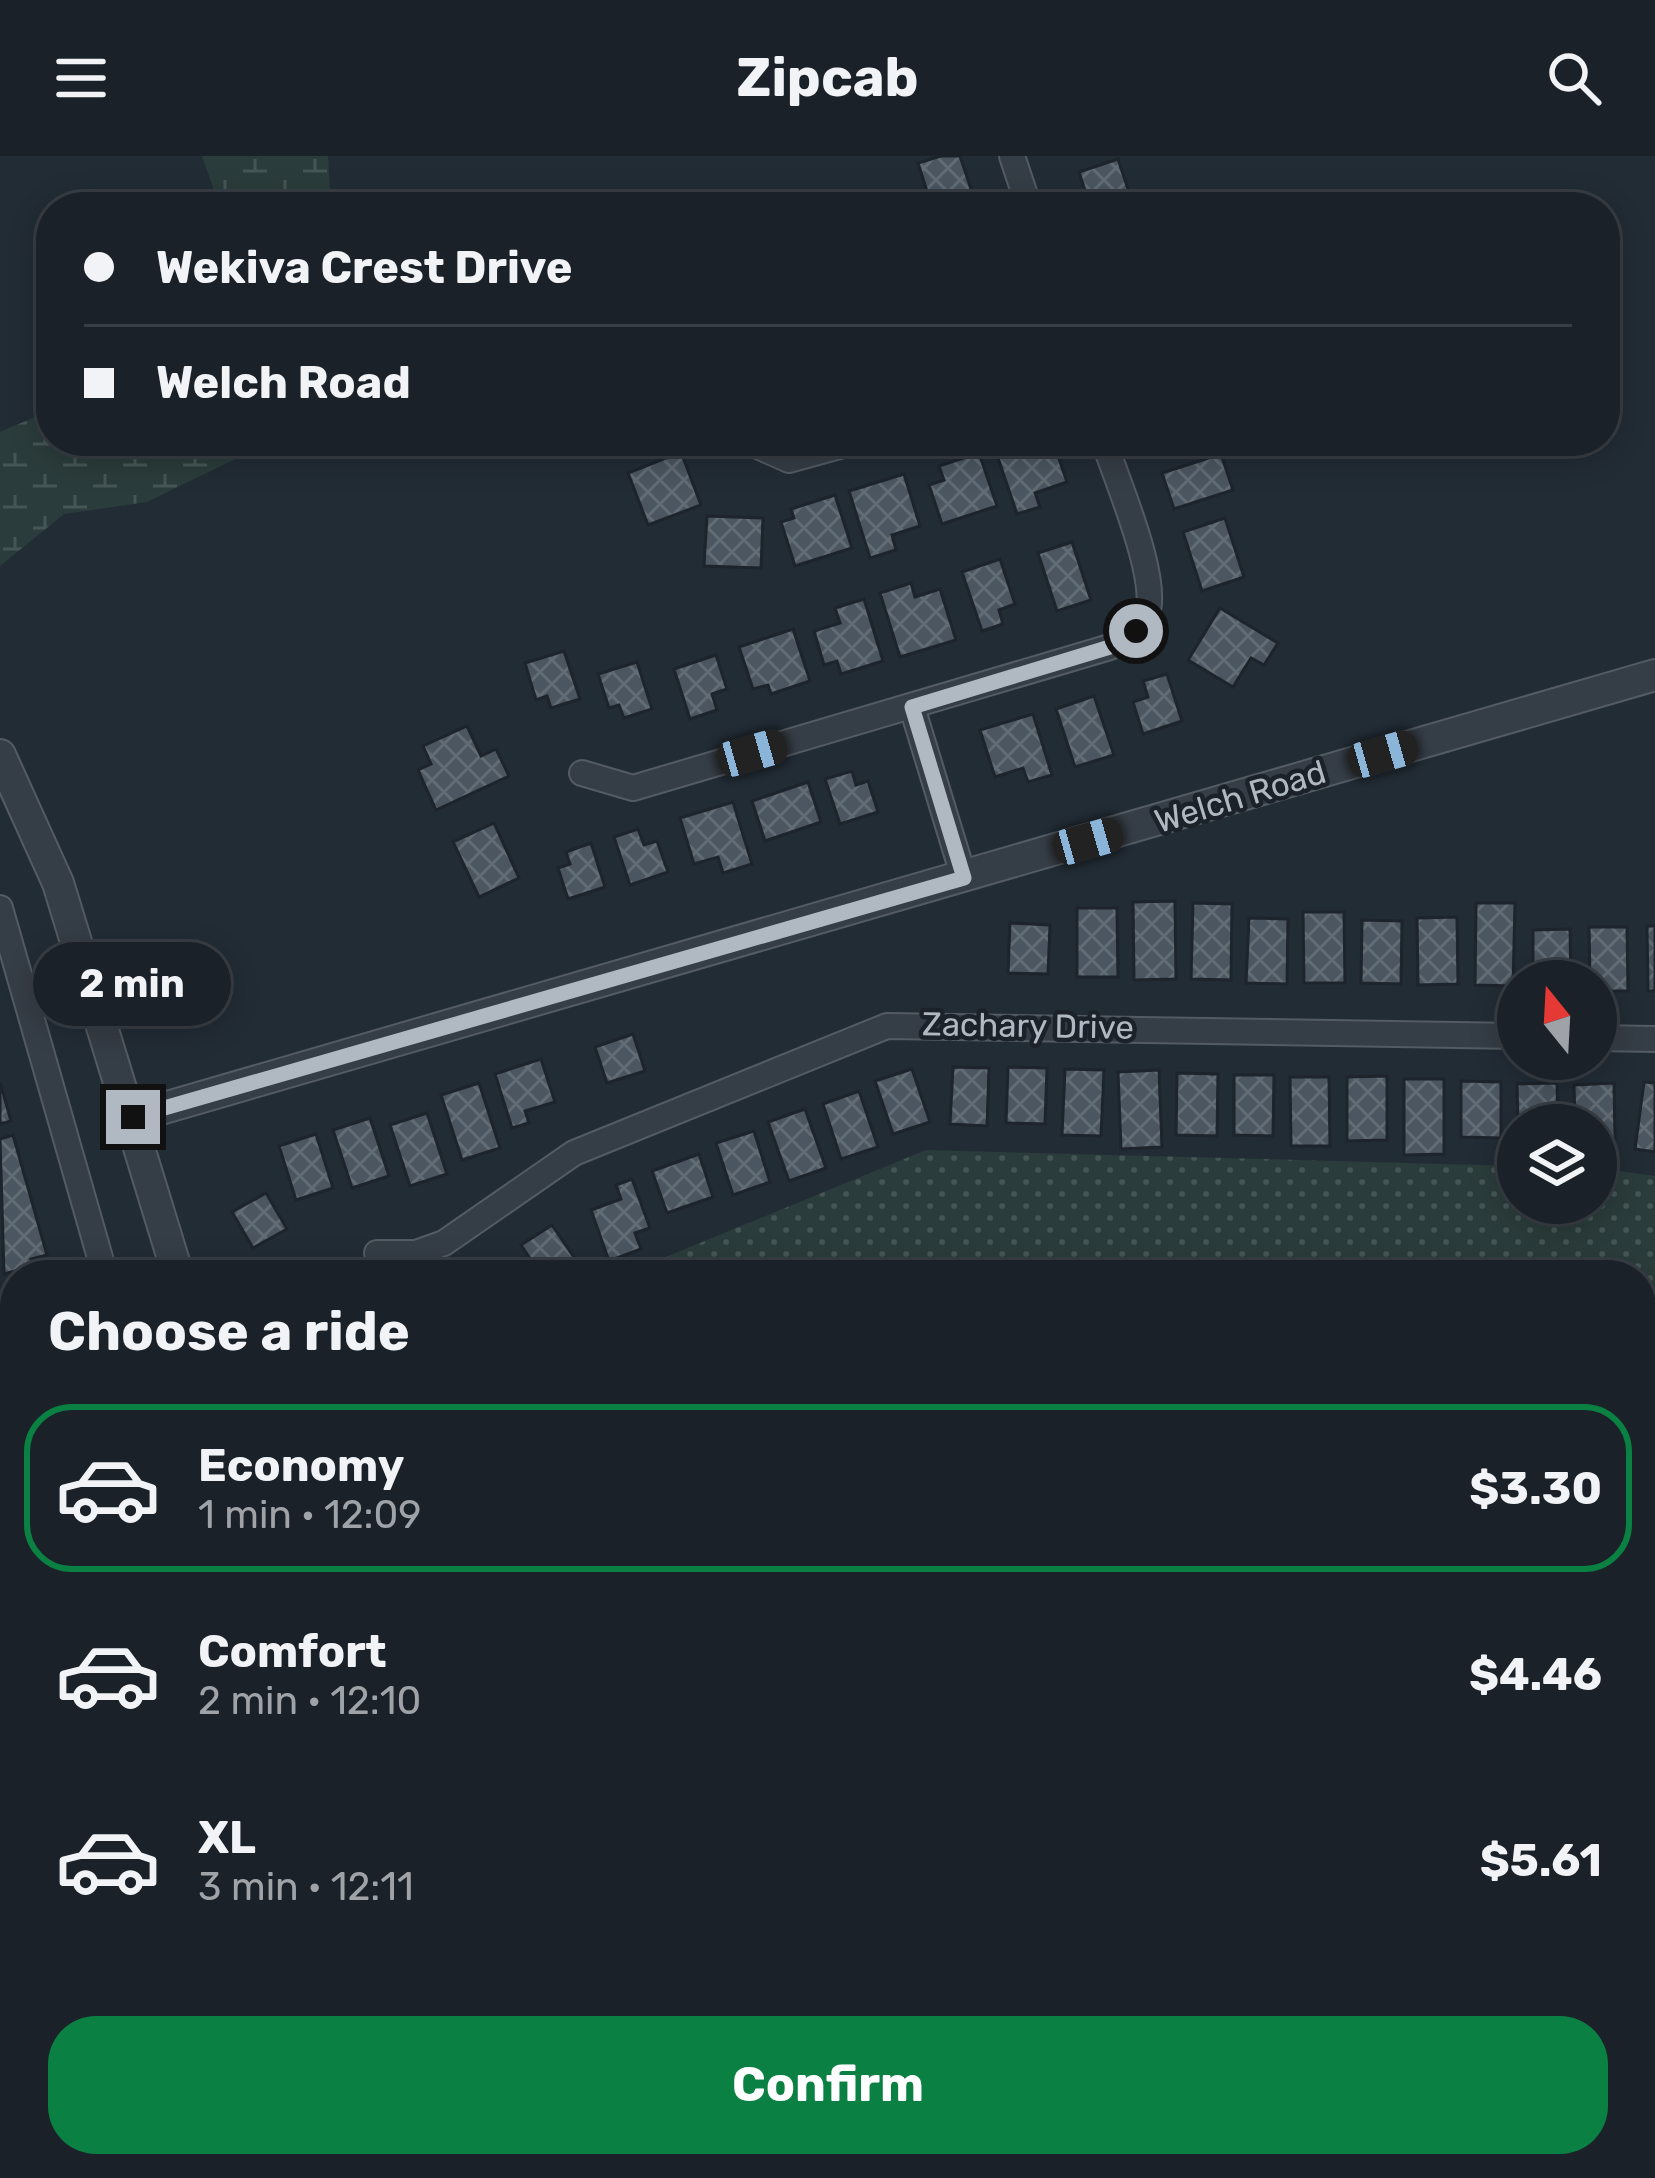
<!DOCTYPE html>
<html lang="en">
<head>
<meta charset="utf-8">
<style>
  :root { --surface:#1a2128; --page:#232930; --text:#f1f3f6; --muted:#9fa3a8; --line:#383e45; --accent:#0b8043 }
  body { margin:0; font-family:Rubik,sans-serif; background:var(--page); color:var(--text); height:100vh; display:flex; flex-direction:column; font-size:45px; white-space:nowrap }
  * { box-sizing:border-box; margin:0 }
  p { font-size:39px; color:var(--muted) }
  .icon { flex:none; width:66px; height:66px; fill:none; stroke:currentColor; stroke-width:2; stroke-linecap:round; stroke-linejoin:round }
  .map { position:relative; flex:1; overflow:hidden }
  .side { position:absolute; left:0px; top:1104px; width:1656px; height:918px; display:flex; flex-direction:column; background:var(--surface); border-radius:48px 48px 0 0; box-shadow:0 6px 30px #0003,0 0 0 3px var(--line) }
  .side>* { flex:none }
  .top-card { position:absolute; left:36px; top:36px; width:1584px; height:264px; border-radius:48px; box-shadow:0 6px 30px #0003,0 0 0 3px var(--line); display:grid; align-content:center; height:264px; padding:0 48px; background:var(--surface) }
  .needle { width:78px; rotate:342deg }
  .buttons { position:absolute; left:1497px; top:804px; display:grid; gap:24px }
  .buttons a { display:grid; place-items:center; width:120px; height:120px; border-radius:50%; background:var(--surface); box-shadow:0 6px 30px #0003,0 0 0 3px var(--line); font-size:60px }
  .end { position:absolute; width:54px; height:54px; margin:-27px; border:15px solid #b0b8c2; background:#111; box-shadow:0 0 0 6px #111 }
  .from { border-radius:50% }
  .bubble { position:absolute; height:84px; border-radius:42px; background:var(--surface); box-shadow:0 6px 30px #0003,0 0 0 3px var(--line); font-size:39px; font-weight:700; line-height:84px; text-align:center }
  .car { position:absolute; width:36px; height:72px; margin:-36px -18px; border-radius:15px; box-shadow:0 0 9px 3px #0007; background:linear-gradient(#222 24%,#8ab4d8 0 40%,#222 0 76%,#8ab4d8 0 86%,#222 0) }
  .top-card b { display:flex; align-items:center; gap:42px; height:114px; font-size:45px }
  .top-card b+b { border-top:3px solid var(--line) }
  .top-card i { width:30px; height:30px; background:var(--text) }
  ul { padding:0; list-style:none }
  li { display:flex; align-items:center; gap:36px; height:168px; margin:0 24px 18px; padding:0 24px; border:6px solid transparent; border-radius:48px }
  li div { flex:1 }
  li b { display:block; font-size:45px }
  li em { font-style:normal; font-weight:700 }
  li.on { border-color:var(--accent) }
  li>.icon { width:108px; height:108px; stroke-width:1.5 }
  h2 { padding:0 48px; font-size:54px; line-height:144px }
  .primary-button { display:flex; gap:24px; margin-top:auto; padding:24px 48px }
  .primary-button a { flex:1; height:138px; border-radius:48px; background:var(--accent); color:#fff; font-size:48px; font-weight:700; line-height:138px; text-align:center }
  header { display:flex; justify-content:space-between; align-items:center; height:156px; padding:0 48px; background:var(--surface); font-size:54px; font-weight:700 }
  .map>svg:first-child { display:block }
  .grass { fill:url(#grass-dots) }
  .wetland { fill:url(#wetland-marsh) }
  .building { fill:url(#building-cross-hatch); stroke:#1d242c; stroke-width:3 }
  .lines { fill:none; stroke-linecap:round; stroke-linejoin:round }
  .minor-casing { stroke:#535b63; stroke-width:28 }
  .tertiary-casing { stroke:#535b63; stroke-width:34 }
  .minor { stroke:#353d46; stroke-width:24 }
  .tertiary { stroke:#353d46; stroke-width:30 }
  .route { stroke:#b0b8c2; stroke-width:15 }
  .labels { text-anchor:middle; stroke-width:9; stroke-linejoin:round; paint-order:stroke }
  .street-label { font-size:33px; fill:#b0b8c2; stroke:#1b222a }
</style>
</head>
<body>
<header><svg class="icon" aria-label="menu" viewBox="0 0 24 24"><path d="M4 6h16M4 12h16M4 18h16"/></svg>Zipcab<svg class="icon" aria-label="search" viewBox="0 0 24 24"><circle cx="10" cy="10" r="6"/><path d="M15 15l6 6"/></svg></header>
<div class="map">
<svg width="1655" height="2022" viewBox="0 0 1655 2022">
  <defs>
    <pattern id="grass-dots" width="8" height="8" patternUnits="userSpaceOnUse" patternTransform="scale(3)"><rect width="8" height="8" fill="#2a3c3b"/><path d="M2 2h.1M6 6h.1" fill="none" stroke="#465656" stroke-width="1.8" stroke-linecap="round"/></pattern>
    <pattern id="wetland-marsh" width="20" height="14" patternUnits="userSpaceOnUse" patternTransform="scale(3)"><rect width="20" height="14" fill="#2a3c3b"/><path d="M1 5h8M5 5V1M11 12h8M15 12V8" fill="none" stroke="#465656"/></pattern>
    <pattern id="building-cross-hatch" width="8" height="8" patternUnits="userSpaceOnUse" patternTransform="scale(3)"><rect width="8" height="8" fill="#4b5660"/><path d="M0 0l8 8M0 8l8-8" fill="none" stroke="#626c75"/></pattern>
  </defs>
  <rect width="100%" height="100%" fill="#222c35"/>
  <g class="grass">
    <polygon points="926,994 1518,1010 1518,1047 1596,1047 1596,1012 1655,1020 1655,1240 1641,1238 1641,1119 622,1119"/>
    <polygon points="0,1142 15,1195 15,1530 0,1498"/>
    <polygon points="1655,1540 1655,1866 1641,1868 1641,1545"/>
    <polygon points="833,2007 1398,2007 1349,2022 809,2022"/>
  </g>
  <g class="wetland">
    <polygon points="202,0 328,0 331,51 220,51"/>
    <polygon points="51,254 51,285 272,285 147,346 64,358 0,410 0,276"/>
  </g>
  <g class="building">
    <polygon points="941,0 960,0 977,51 932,51 918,7"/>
    <polygon points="1118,3 1134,51 1079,51 1076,44 1087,41 1079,16"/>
    <polygon points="1020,285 1038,285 1040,292 1054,288 1067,326 1035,337 1040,351 1017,358 995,293"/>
    <polygon points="681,296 701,349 648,369 628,317"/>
    <polygon points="979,297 997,350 942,368 929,329 944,324 939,310"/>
    <polygon points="1221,298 1233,334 1174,353 1162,317"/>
    <polygon points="904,318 920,370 892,379 896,394 870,402 849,335"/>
    <polygon points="835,339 852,392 795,410 781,366 794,362 791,353"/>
    <polygon points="707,360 763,362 761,412 704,410"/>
    <polygon points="1225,362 1244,421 1202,435 1183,376"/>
    <polygon points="1072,386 1091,444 1057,455 1038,397"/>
    <polygon points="1000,403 1015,448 999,454 1003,468 982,475 962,416"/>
    <polygon points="911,427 915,441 940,433 956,484 900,501 880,437"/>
    <polygon points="864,443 883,505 841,518 837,505 824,509 814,475 840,467 835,452"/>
    <polygon points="1220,452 1278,487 1264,509 1251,502 1233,531 1188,504"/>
    <polygon points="793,473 810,525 771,538 768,529 753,533 739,491"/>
    <polygon points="564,495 580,543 551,552 547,540 536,544 525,507"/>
    <polygon points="716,499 727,533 712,538 717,554 690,563 674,513"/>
    <polygon points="637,506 652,553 624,562 619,549 609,552 598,518"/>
    <polygon points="1167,518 1182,565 1143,578 1133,546 1148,541 1143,525"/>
    <polygon points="1094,540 1114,599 1075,611 1056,553"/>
    <polygon points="1033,558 1052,619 1028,626 1023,612 995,621 980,574"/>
    <polygon points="467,570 481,600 496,593 509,620 436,654 418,614 431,608 423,590"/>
    <polygon points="852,615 856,629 868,625 878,656 840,668 825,623"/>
    <polygon points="808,626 821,666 765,685 752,645"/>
    <polygon points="733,646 752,708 723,717 718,701 694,708 680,662"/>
    <polygon points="494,667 519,722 479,741 453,686"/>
    <polygon points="638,673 644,689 657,685 668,716 630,729 614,681"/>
    <polygon points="591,687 605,731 568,743 558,712 570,708 566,696"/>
    <polygon points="1175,745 1176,823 1134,824 1133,746"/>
    <polygon points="1193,747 1232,748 1231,824 1191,823"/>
    <polygon points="1476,747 1515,747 1513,830 1475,829"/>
    <polygon points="1077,752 1117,752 1118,821 1077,821"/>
    <polygon points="1303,756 1344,756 1345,827 1304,827"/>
    <polygon points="1457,761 1458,828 1418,829 1417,762"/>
    <polygon points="1249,762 1288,763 1287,828 1246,827"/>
    <polygon points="1362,764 1402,765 1401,828 1361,827"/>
    <polygon points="1010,767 1050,769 1048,818 1008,817"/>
    <polygon points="1647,770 1655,770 1655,835 1648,835"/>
    <polygon points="1589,771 1627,771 1628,835 1596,835 1596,825 1590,825"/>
    <polygon points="1570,773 1571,825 1533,825 1533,774"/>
    <polygon points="633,878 645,915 607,927 595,891"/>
    <polygon points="541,903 555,946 525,955 529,967 512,972 495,918"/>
    <polygon points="953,911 989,912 987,970 950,968"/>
    <polygon points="1008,911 1047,912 1045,968 1006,967"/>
    <polygon points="912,913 930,966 893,978 875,925"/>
    <polygon points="1065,913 1104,914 1101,980 1062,979"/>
    <polygon points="1159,914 1162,991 1121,993 1118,916"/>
    <polygon points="1177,917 1218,918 1217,980 1176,979"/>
    <polygon points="1234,919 1274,919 1273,980 1234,979"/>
    <polygon points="1387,920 1387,984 1347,985 1347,921"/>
    <polygon points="1290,921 1329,921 1330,990 1291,990"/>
    <polygon points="1404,923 1444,923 1444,998 1404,999"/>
    <polygon points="1461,925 1501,926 1501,982 1461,981"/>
    <polygon points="0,926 11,965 0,968"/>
    <polygon points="1644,926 1655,927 1655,996 1635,993"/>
    <polygon points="479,927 500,992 462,1004 441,939"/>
    <polygon points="1557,927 1558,969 1518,969 1517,928"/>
    <polygon points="1614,927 1615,983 1596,984 1596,969 1575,969 1574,929"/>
    <polygon points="859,935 878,991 841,1003 823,948"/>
    <polygon points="805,953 826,1012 789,1025 768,966"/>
    <polygon points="427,957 447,1018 410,1030 390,969"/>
    <polygon points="370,962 389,1020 352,1032 333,974"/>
    <polygon points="754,975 770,1026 733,1039 716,987"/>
    <polygon points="316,978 333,1032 296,1044 279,990"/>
    <polygon points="13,979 47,1099 31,1103 33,1110 4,1118 0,983"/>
    <polygon points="699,998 713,1041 667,1057 652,1015"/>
    <polygon points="632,1023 650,1072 635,1077 641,1093 609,1105 591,1054 621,1043 616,1029"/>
    <polygon points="266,1037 287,1073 253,1092 232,1056"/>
    <polygon points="552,1069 586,1119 541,1119 521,1089"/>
    <polygon points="499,1105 509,1119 478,1119"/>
    <polygon points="15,1131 15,1175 3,1135"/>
    <polygon points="1654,1462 1655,1500 1641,1505 1641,1466"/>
    <polygon points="0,1713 15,1735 15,1741 0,1752"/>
    <polygon points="15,1765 15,1819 10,1824 0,1812 0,1778"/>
    <polygon points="0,1932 9,1941 15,1936 15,1997 4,1986 0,1989"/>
    <polygon points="31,2007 86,2007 99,2022 26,2022 21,2016"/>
    <polygon points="213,2007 262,2007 272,2022 223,2022"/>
    <polygon points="538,2007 573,2007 577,2022 515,2022 513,2015"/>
    <polygon points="672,2007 735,2007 740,2022 677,2022"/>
  </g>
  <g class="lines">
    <defs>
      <g id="minor">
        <polyline points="1012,0 1029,51"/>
        <polyline points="753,288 789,304 858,285"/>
        <polyline points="912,551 964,722"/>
        <path d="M582,617L633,632L1110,491C1124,482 1138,476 1146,460C1162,427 1116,323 1104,285"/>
        <polyline points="0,752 105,1119"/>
        <polyline points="1596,882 1655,883"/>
        <polyline points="377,1097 416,1097 444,1087 574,997 887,870 1518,880"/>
        <polyline points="0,1596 15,1629"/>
        <polyline points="334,2007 338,2022"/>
        <polyline points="620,2007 624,2022"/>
      </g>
      <g id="tertiary">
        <polyline points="0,599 58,727 178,1119"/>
        <polyline points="133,961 1655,519"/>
        <polyline points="410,2007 414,2022"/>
        <polyline points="451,2007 455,2022"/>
      </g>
    </defs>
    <use href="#minor" class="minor-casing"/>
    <use href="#tertiary" class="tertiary-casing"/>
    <use href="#minor" class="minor"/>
    <use href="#tertiary" class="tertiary"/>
  </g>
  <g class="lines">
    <polyline class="route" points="133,961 964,722 912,551 1110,491 1136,475"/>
  </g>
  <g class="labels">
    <g class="street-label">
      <text transform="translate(1240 640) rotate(-17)" y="12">Welch Road</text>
      <text transform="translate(1028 869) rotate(1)" y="12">Zachary Drive</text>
    </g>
  </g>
</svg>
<div class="buttons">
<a><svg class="needle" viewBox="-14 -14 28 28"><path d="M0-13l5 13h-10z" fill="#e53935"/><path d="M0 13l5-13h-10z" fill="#9fa3a8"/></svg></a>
<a><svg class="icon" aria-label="layers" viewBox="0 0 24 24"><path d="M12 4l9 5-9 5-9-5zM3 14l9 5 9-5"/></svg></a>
</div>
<i class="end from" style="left:1136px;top:475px"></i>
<i class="end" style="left:133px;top:961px"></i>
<div class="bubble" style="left:33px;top:786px;width:198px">2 min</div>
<i class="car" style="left:752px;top:597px;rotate:74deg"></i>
<i class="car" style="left:1383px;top:598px;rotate:74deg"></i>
<i class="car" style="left:1088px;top:685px;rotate:74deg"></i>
<div class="top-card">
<b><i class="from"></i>Wekiva Crest Drive</b>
<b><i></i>Welch Road</b>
</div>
<section class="side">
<h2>Choose a ride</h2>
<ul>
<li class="on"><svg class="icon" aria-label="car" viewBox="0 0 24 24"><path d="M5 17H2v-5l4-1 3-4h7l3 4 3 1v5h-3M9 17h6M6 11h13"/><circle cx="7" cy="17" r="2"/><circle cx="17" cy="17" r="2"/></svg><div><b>Economy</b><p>1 min · 12:09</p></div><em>$3.30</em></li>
<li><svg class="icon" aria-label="car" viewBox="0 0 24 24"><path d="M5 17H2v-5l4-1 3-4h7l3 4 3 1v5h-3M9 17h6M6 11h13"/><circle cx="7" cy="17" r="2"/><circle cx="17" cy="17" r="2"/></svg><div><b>Comfort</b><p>2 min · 12:10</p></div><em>$4.46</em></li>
<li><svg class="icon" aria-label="car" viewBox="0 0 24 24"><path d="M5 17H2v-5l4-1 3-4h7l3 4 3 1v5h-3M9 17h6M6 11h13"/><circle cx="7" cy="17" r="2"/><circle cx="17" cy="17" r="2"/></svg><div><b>XL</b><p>3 min · 12:11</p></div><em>$5.61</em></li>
</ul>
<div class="primary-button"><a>Confirm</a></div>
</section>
</div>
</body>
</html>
